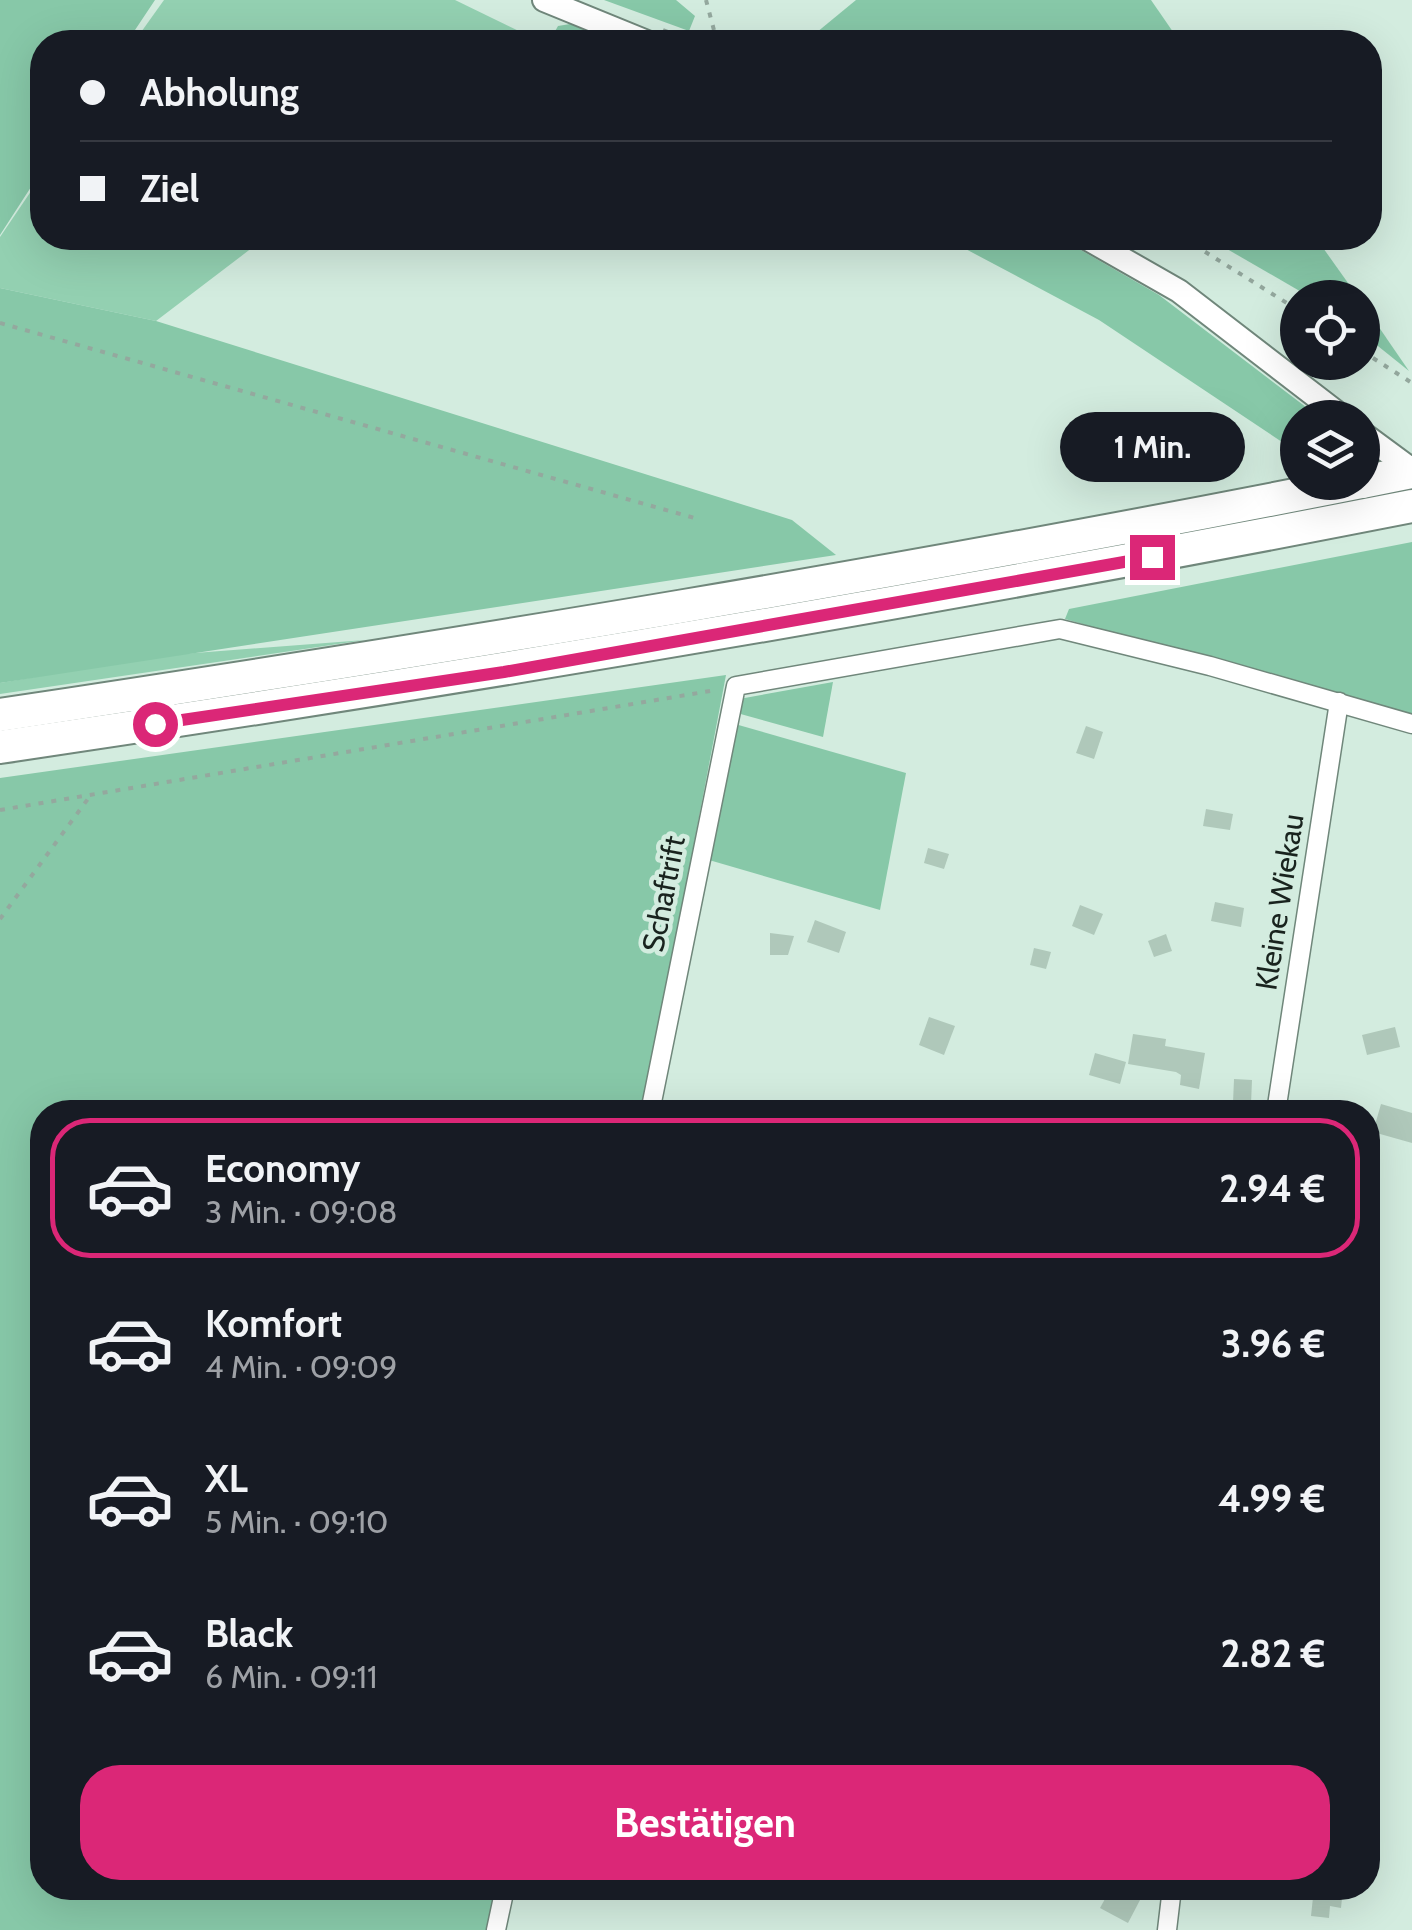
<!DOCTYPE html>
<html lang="de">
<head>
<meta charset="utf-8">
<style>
  :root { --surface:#171b24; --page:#242831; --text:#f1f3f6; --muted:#9ea1a6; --line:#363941; --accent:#db2777 }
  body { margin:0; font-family:Cabin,sans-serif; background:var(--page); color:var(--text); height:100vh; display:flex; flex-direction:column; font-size:38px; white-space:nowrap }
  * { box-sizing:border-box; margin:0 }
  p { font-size:32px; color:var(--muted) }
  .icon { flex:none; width:55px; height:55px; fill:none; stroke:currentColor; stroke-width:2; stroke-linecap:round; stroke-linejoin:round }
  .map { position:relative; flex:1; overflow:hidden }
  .details { position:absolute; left:30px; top:1100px; width:1350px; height:800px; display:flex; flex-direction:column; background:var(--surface); border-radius:40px; box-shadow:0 10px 40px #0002 }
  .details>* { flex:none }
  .banner { position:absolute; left:30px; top:30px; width:1352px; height:220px; border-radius:40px; box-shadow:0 10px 40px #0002; display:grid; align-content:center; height:220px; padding:0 50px; background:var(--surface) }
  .controls { position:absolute; left:1280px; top:280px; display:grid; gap:20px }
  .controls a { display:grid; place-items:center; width:100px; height:100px; border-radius:50%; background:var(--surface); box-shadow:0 10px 40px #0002; font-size:50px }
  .end { position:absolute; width:45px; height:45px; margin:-22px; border:12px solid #db2777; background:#fff; box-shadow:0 0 0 5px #fff }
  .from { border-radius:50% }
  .bubble { position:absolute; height:70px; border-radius:35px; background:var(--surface); box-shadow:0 10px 40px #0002; font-size:32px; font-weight:700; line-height:70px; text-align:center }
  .banner b { display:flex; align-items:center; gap:35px; height:95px; font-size:38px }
  .banner b+b { border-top:2px solid var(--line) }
  .banner i { width:25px; height:25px; background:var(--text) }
  ul { padding:18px 0 0; list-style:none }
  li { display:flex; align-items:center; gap:30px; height:140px; margin:0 20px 15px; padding:0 30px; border:5px solid transparent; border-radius:40px }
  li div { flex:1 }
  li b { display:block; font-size:38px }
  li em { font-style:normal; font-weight:700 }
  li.selected { border-color:var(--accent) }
  li>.icon { width:90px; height:90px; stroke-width:1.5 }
  .button { display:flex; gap:20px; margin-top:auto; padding:20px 50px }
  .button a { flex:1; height:115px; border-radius:40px; background:var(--accent); color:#fff; font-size:40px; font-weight:700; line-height:115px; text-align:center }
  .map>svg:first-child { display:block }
  .green { fill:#93d0b1 }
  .forest { fill:#87c8a8 }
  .building { fill:#afc8ba }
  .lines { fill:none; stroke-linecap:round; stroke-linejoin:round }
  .minor-casing { stroke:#70877b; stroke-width:21 }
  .tertiary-casing { stroke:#70877b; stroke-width:26 }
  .motorway-casing { stroke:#70877b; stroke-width:36 }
  .path { stroke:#94a89e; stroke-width:4; stroke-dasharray:5 8; stroke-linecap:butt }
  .minor { stroke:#fff; stroke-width:18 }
  .tertiary { stroke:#fff; stroke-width:22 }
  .motorway { stroke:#fff; stroke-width:32 }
  .route { stroke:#db2777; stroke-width:12 }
  .labels { text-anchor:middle; stroke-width:9; stroke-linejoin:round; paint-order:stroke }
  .street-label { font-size:30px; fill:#19231e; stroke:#d3ecdf }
</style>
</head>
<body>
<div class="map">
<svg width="1412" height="1930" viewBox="0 0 1412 1930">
  <rect width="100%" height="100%" fill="#d3ecdf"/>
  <g class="green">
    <polygon points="164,0 455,0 527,35 518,42 134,42"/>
    <polygon points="42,175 42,238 265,238 156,321 0,288 0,237"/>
    <polygon points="365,640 0,694 0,683 156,656"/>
  </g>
  <g class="forest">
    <polygon points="0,0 155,0 127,42 42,42 42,170 0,235"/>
    <polygon points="604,0 676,0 695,16 689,31"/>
    <polygon points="856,0 1151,0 1180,42 805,42"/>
    <polygon points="570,24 615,42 563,42 554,33 558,26"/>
    <polygon points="945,238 1060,238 1159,295 1319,417 1298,418 1297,452 1099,320"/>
    <polygon points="1208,238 1316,238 1358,297 1310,297"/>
    <polygon points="0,288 156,321 792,520 836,555 0,683"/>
    <polygon points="1362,304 1363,304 1409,371 1363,334"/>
    <polygon points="1412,542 1412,718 1065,619 1069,609"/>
    <polygon points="726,675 643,1112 42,1112 42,1888 497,1888 489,1930 0,1930 0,778"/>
    <polygon points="833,682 823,737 737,713 739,699"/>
    <polygon points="735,724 906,773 880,910 709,860"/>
  </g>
  <g class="building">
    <polygon points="1086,726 1103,732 1094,759 1076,753"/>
    <polygon points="1206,809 1233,814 1230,830 1203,826"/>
    <polygon points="928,848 949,854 944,869 924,863"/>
    <polygon points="1215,902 1244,908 1241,927 1211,921"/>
    <polygon points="1080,905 1103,914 1094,935 1072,926"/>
    <polygon points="815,920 846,932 839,953 807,942"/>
    <polygon points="770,933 794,936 788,955 770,955"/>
    <polygon points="1166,934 1172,951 1154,957 1148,941"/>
    <polygon points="1034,948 1051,952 1046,969 1030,965"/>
    <polygon points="929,1017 955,1026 944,1055 919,1045"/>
    <polygon points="1395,1027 1400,1047 1367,1055 1362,1035"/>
    <polygon points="1133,1034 1166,1039 1165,1046 1205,1053 1199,1089 1180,1085 1181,1075 1176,1072 1128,1064"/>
    <polygon points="1095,1053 1126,1062 1120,1084 1089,1075"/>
    <polygon points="1234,1079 1252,1080 1251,1104 1233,1103"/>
    <polygon points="1381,1104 1412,1113 1412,1143 1373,1132"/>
    <polygon points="1111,1888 1140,1900 1128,1923 1100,1908"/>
    <polygon points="1314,1888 1343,1889 1341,1908 1330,1906 1329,1918 1311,1916"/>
  </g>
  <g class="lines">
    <defs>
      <g id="minor">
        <polyline points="650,1112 736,686 1060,629 1210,666 1412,724"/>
        <polyline points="1276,1112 1339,702"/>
        <polyline points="496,1930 505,1888"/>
        <polyline points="1167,1930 1172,1888"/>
      </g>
      <g id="tertiary">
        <polyline points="544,0 647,42"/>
        <polyline points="1086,238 1179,291 1344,418"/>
        <polyline points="1362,433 1412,470"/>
      </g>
      <g id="motorway">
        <polyline points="1362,482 1412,472"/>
        <path d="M0,715C456,646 909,572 1361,482"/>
        <path d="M0,747C473,677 943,598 1412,506"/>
      </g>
    </defs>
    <use href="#minor" class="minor-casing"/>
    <use href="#tertiary" class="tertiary-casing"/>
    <use href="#motorway" class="motorway-casing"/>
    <g class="path">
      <polyline points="706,0 715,34 735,42"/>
      <polyline points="663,30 693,42"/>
      <polyline points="1183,238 1298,310"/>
      <polyline points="0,323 698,519"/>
      <polyline points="1362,351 1412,383"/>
      <polyline points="1314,367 1334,383"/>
      <polyline points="0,810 716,690"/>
      <polyline points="0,919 90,796"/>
    </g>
    <use href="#minor" class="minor"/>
    <use href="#tertiary" class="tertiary"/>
    <use href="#motorway" class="motorway"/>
  </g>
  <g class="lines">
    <polyline class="route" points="155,724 504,672 1152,557"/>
  </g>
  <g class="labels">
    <g class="street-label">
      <text transform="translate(664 894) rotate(-79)" y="10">Schaftrift</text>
      <text transform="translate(1280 902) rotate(-81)" y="10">Kleine Wiekau</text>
    </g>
  </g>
</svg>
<div class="controls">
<a><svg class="icon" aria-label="locate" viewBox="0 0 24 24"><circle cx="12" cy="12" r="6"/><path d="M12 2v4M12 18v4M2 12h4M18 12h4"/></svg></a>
<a><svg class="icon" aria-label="layers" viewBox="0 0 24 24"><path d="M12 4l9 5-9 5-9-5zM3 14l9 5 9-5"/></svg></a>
</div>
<i class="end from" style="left:155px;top:724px"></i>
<i class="end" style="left:1152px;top:557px"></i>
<div class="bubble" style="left:1060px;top:412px;width:185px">1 Min.</div>
<div class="banner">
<b><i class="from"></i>Abholung</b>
<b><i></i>Ziel</b>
</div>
<section class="details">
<ul>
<li class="selected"><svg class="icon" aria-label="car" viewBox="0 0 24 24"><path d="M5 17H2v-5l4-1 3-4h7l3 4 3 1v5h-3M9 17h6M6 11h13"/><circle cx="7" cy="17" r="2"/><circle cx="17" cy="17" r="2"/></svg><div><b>Economy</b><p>3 Min. · 09:08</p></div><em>2.94 €</em></li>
<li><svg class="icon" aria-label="car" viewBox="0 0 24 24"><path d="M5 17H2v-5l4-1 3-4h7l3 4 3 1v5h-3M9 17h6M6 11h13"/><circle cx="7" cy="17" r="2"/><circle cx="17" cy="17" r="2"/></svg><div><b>Komfort</b><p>4 Min. · 09:09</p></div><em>3.96 €</em></li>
<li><svg class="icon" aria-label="car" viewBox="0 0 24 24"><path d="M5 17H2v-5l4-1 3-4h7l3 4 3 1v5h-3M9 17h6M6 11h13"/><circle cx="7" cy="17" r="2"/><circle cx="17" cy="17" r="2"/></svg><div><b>XL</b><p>5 Min. · 09:10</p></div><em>4.99 €</em></li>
<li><svg class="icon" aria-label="car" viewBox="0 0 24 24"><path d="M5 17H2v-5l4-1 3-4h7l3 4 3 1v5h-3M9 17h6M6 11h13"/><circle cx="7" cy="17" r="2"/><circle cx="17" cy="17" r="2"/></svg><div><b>Black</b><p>6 Min. · 09:11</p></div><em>2.82 €</em></li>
</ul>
<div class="button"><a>Bestätigen</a></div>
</section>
</div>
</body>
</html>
